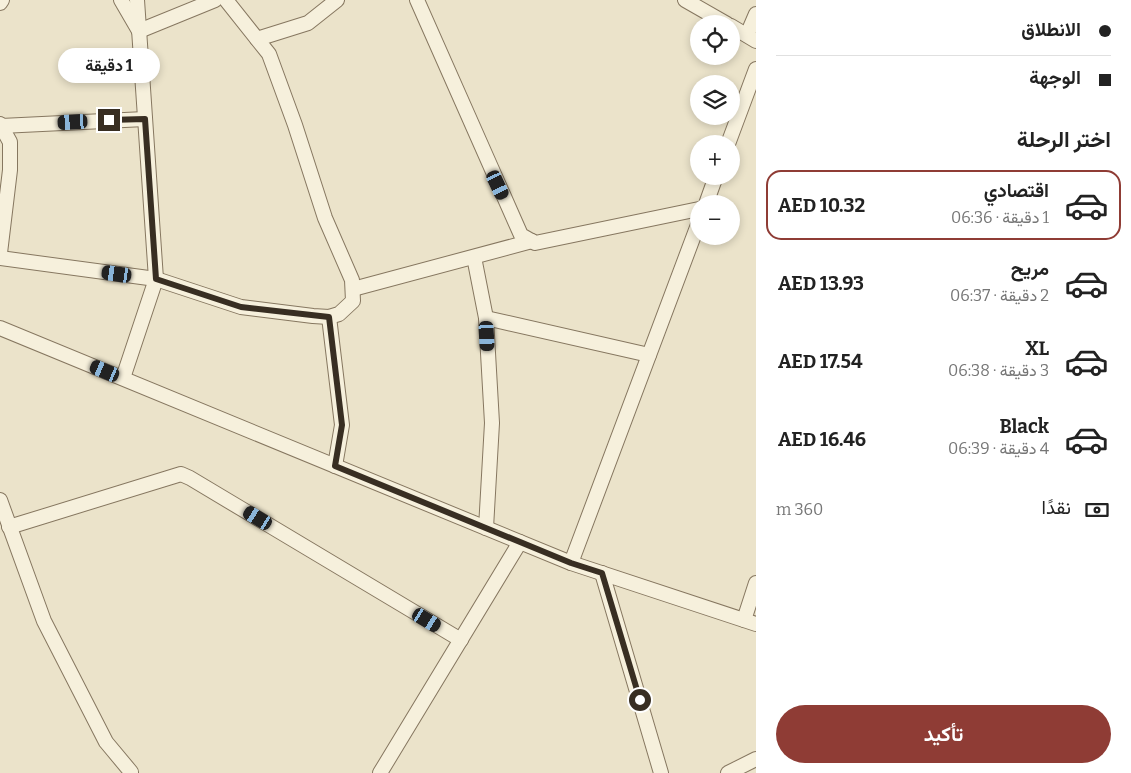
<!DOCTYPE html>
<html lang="ar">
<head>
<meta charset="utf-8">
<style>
  :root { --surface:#fff; --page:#f6f6f6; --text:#222; --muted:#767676; --line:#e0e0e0; --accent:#8f3c35 }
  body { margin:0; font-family:Bitter,Vazirmatn,serif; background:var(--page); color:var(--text); direction:rtl; height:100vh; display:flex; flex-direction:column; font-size:19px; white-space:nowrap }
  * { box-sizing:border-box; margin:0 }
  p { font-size:16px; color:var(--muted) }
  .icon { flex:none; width:28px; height:28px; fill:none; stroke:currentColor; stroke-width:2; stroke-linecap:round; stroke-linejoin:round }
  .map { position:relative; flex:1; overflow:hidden; direction:ltr }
  .details { display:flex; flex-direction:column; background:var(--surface); width:375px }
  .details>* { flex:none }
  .top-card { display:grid; align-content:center; height:110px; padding:0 20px; background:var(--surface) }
  .controls { position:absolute; left:690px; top:15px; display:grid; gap:10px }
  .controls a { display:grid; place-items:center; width:50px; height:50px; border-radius:50%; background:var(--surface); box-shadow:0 2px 8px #0003; font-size:25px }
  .end { position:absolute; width:22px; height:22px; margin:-11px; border:6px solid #382e22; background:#fff; box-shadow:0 0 0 2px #fff }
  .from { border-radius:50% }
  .bubble { position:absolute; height:35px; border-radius:18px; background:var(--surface); box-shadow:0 2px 8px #0003; font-size:16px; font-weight:700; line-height:35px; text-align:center; direction:rtl }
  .car { position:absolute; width:15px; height:30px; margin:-15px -8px; border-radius:6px; box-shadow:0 0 4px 1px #0007; background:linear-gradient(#222 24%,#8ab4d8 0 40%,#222 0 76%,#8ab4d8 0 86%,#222 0) }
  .top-card b { display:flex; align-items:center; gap:18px; height:48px; font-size:19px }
  .top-card b+b { border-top:1px solid var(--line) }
  .top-card i { width:12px; height:12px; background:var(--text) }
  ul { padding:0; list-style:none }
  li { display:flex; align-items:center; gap:15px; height:70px; margin:0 10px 8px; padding:0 10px; border:2px solid transparent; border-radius:15px }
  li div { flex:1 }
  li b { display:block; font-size:19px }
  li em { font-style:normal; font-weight:700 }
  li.active { border-color:var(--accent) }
  li>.icon { width:45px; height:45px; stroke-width:1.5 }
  h2 { padding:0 20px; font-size:22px; line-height:60px }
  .pay { display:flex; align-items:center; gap:12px; height:55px; padding:0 20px; font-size:19px }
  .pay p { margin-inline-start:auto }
  .action { display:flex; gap:10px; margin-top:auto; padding:10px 20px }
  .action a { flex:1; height:58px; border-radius:30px; background:var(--accent); color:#fff; font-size:20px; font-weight:700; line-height:58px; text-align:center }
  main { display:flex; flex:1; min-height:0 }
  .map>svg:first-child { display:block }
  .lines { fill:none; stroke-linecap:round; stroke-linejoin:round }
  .street-casing { stroke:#867760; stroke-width:16 }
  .street { stroke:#f6f0dc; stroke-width:14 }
  .route { stroke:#382e22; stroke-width:6 }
</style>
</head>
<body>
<main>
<section class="details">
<div class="top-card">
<b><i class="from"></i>الانطلاق</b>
<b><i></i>الوجهة</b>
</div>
<h2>اختر الرحلة</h2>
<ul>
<li class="active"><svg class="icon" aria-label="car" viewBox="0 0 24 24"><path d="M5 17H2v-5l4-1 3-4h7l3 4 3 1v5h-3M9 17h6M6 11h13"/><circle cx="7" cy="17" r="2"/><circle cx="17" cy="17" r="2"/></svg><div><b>اقتصادي</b><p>1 دقيقة · 06:36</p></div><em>AED 10.32</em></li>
<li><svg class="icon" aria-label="car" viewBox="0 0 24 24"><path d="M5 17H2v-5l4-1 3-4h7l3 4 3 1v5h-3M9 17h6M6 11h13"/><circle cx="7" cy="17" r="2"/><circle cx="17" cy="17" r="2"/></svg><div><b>مريح</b><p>2 دقيقة · 06:37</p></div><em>AED 13.93</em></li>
<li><svg class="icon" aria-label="car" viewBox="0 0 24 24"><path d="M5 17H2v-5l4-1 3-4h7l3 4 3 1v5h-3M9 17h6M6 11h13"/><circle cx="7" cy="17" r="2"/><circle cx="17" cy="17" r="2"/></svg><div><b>XL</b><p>3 دقيقة · 06:38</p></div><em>AED 17.54</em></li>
<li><svg class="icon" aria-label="car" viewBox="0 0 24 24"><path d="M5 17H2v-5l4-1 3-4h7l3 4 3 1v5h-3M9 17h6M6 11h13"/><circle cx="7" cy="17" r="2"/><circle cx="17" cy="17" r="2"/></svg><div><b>Black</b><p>4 دقيقة · 06:39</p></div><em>AED 16.46</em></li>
</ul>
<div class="pay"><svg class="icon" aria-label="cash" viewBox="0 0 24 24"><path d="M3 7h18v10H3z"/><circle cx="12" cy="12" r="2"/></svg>نقدًا<p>360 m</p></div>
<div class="action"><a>تأكيد</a></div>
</section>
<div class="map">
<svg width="756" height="773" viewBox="0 0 756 773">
  <rect width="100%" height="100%" fill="#ebe3ca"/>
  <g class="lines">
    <defs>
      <g id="street">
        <polyline points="121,0 139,31 215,0"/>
        <polyline points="417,0 521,235 535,243 699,209"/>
        <polyline points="685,0 727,24"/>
        <polyline points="0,3 2,0"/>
        <polyline points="731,26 756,41"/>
        <polyline points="747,35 756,14"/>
        <polyline points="257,39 308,23 337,0"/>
        <polyline points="0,124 10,142 10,170 0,253"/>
        <polyline points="1,126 145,119"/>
        <polyline points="728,144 756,69"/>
        <polyline points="706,204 716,176"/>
        <polyline points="474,257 486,318 492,423 486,528"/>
        <polyline points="0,258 156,279 241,307 313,316 329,317 339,314 353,301 352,280 325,218 295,125 269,54 226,0"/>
        <polyline points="353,289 532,241"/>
        <polyline points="329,317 342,425 335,466"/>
        <polyline points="486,318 649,355"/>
        <polyline points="0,328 571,563 756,624"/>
        <polyline points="123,378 156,279 137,0"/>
        <polyline points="0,500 44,621 106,742 131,772"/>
        <polyline points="9,527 181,474 190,478 461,640"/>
        <polyline points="571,563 699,222"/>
        <polyline points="602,573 661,773"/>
        <polyline points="744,620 756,583"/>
        <polyline points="380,773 520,542"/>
        <polyline points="728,773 756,759"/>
      </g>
    </defs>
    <use href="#street" class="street-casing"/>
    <use href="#street" class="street"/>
  </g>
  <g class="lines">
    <polyline class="route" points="109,120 145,119 156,279 241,307 329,317 342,425 335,466 571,563 602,573 640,700"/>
  </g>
</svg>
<div class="controls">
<a><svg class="icon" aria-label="locate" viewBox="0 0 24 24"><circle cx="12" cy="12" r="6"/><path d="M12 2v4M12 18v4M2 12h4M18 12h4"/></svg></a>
<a><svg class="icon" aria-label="layers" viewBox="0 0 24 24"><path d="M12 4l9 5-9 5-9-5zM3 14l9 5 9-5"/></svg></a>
<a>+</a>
<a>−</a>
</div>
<i class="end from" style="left:640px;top:700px"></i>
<i class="end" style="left:109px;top:120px"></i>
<div class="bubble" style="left:58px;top:48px;width:102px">1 دقيقة</div>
<i class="car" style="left:73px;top:122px;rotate:267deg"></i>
<i class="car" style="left:498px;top:185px;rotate:155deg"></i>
<i class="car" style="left:117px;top:274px;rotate:278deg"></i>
<i class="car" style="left:487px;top:336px;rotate:177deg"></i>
<i class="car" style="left:105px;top:371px;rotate:293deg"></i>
<i class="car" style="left:258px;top:518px;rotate:301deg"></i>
<i class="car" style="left:427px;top:620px;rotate:121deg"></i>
</div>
</main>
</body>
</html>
